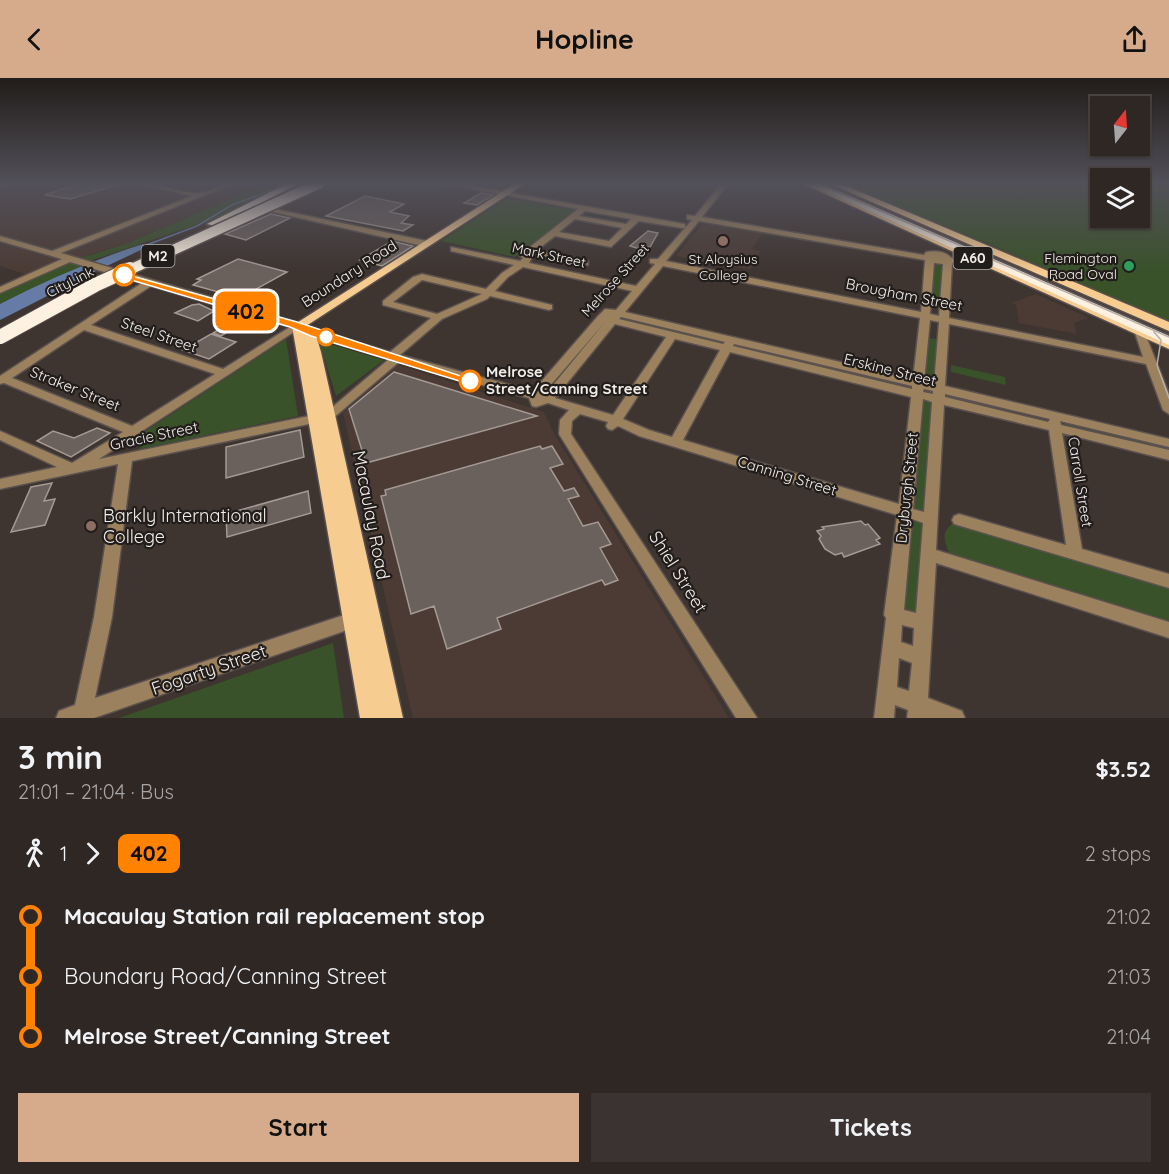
<!DOCTYPE html>
<html lang="en">
<head>
<meta charset="utf-8">
<style>
	:root { --surface:#2e2724; --page:#3a3331; --text:#f1f3f6; --muted:#a7a5a6; --line:#494441; --accent:#d6ab8b }
	body { margin:0; font-family:Quicksand,sans-serif; background:var(--page); color:var(--text); height:100vh; display:flex; flex-direction:column; font-size:22px; white-space:nowrap }
	* { box-sizing:border-box; margin:0 }
	p { font-size:20px; color:var(--muted) }
	.icon { flex:none; width:33px; height:33px; fill:none; stroke:currentColor; stroke-width:2; stroke-linecap:round; stroke-linejoin:round }
	.map { position:relative; height:640px; overflow:hidden }
	.sheet { display:flex; flex-direction:column; background:var(--surface); flex:1 }
	.sheet>* { flex:none }
	.badge { padding:0 12px; border-radius:9px; font-size:21px; line-height:39px }
	.needle { width:39px; rotate:17deg }
	.tools { position:absolute; left:1090px; top:18px; display:grid; gap:12px }
	.tools a { display:grid; place-items:center; width:60px; height:60px; border-radius:0px; background:var(--surface); box-shadow:0 2px 4px #0004,0 0 0 2px var(--line); font-size:30px }
	.map>.badge { position:absolute; translate:-50% -50%; box-shadow:0 0 0 3px #fff }
	.legs { display:flex; align-items:center; gap:9px; height:66px; padding:0 18px; font-size:20px }
	.legs p { margin-inline-start:auto }
	.summary { display:flex; align-items:center; justify-content:space-between; height:102px; padding:0 18px }
	h1 { font-size:33px; font-weight:700; line-height:45px }
	.button { display:flex; gap:12px; margin-top:auto; padding:12px 18px }
	.button a { flex:1; height:69px; border-radius:0px; background:var(--accent); color:#111; font-size:24px; font-weight:700; line-height:69px; text-align:center }
	.button a+a { background:var(--page); color:var(--text) }
	ul { padding:0 18px; list-style:none }
	li { display:flex; align-items:center; gap:21px; height:60px; font-size:22px }
	li i { display:grid; place-items:center; width:9px; height:100%; margin:0 8px; background:currentColor }
	li i::after { content:''; width:15px; height:15px; margin:-8px; border:4px solid; border-radius:50%; background:var(--surface) }
	li p { margin-inline-start:auto }
	li:first-child i { background:linear-gradient(#0000 50%,currentColor 0) }
	li:last-child i { background:linear-gradient(currentColor 50%,#0000 0) }
	header { display:flex; justify-content:space-between; align-items:center; height:78px; padding:0 18px; background:var(--accent); color:#111; font-size:27px; font-weight:700 }
	.map>svg:first-child { display:block }
	.built { fill:#4b3b34 }
	.green { fill:#395229 }
	.water { fill:#667ca7 }
	.pier { fill:#3e3430 }
	.lines { fill:none; stroke-linecap:round; stroke-linejoin:round }
	.stream { stroke:#667ca7; stroke-width:1.5 }
	.building { fill:#6b615c; stroke:#a49993; stroke-width:1.5 }
	.minor-casing { stroke:#5b514e; stroke-width:3 }
	.major-casing { stroke:#5b514e; stroke-width:3 }
	.highway-casing { stroke:#5b514e; stroke-width:4 }
	.minor { fill:#9b815d; fill-rule:evenodd }
	.major { fill:#f7cc91; fill-rule:evenodd }
	.highway { fill:#fef1e0; fill-rule:evenodd }
	.tram { stroke:#b7afac; stroke-width:1.5 }
	.highway-bridge-far1-casing { stroke:#5b514e; stroke-width:13; stroke-linecap:butt }
	.highway-bridge-casing { stroke:#5b514e; stroke-width:16; stroke-linecap:butt }
	.highway-bridge-far1 { stroke:#fef1e0; stroke-width:10 }
	.highway-bridge { stroke:#fef1e0; stroke-width:14 }
	.line-1 { fill:#ff8200; stroke:#fff; stroke-width:1.5 }
	.education-dot { fill:#8d6e63; stroke:#211d1b; stroke-width:2 }
	.leisure-dot { fill:#2e9e5b; stroke:#211d1b; stroke-width:2 }
	.stop-1-dot { fill:#fff; stroke:#ff8200; stroke-width:3 }
	.labels { text-anchor:middle; stroke-width:4.5; stroke-linejoin:round; paint-order:stroke }
	.far-street-label { font-size:14px; fill:#f2ece9; stroke:#211d1b }
	.shield { fill:#211d1b; stroke:#b3aeab; stroke-width:1.5 }
	.shield-label { font-size:14px; font-weight:bold; fill:#f2ece9 }
	.far-poi-label { font-size:14px; fill:#f2ece9; stroke:#211d1b; text-anchor:end }
	.street-label { font-size:15px; fill:#f2ece9; stroke:#211d1b }
	.stop-label { font-size:15px; font-weight:bold; fill:#f2ece9; stroke:#211d1b; text-anchor:start }
	.near-street-label { font-size:18px; fill:#f2ece9; stroke:#211d1b }
	.near-poi-label { font-size:18px; fill:#f2ece9; stroke:#211d1b; text-anchor:start }
</style>
</head>
<body>
<header><svg class="icon" aria-label="back" viewBox="0 0 24 24"><path d="M15 5l-7 7 7 7"/></svg>Hopline<svg class="icon" aria-label="share" viewBox="0 0 24 24"><path d="M12 15V3M7 8l5-5 5 5M5 13v7h14v-7"/></svg></header>
<div class="map">
<svg width="1169" height="640" viewBox="0 0 1169 640">
	<rect width="100%" height="100%" fill="#3e3430"/>
	<path class="built" d="M 40,105 L 268,105 L 128,165 L 93,175 L 37,200 L 0,188 L 0,117 Z
		M 704,144 L 763,154 L 752,171 L 761,173 L 750,192 L 676,178 Z
		M 1036,216 L 1089,240 L 1074,245 L 1077,256 L 1019,245 L 1016,227 L 1011,225 Z
		M 398,287 L 544,334 L 555,357 L 729,640 L 413,640 L 343,335 Z"/>
	<path class="green" d="M 268,105 L 300,105 L 234,134 L 93,182 L 66,197 L 0,226 L 0,216 L 62,186 L 128,165 Z
		M 838,105 L 1101,105 L 1101,140 L 1140,140 L 1140,105 L 1169,105 L 1169,246 L 992,167 Z
		M 507,120 L 574,132 L 515,179 L 441,163 Z
		M 935,186 L 942,188 L 940,231 L 929,229 Z
		M 928,260 L 937,261 L 934,303 L 925,301 Z
		M 286,261 L 298,338 L 140,371 L 144,354 Z
		M 319,263 L 384,282 L 336,318 Z
		M 951,287 L 1005,299 L 1006,307 L 951,294 Z
		M 921,321 L 934,323 L 925,433 L 911,429 Z
		M 1065,344 L 1163,367 L 1166,373 L 1066,349 Z
		M 912,443 L 924,447 L 918,536 L 903,532 Z
		M 952,446 L 1169,509 L 1169,543 L 950,477 C 945,465 940,455 952,446 Z
		M 333,565 L 344,640 L 119,640 Z"/>
	<path class="water" d="M 143,166 L 147,169 L 73,204 L 0,244 L 0,226 C 47,202 93,182 143,166 Z"/>
	<path class="pier" d="M 150,169 L 74,206 L 0,247 L 0,242 L 97,193 L 77,186 L 86,182 L 109,188 Z"/>
	<g class="lines">
		<path class="stream" d="M 144,168 L 197,148 L 232,127 L 275,111"/>
	</g>
	<path class="building" d="M 79,105 L 120,105 L 120,106 L 70,121 L 45,117 Z
		M 481,115 L 493,117 L 477,127 L 464,125 Z
		M 365,118 L 404,126 L 390,134 L 409,138 L 401,145 L 413,147 L 403,153 L 326,138 Z
		M 271,136 L 290,140 L 246,162 L 225,156 Z
		M 648,153 L 658,155 L 650,169 L 643,172 L 630,168 Z
		M 392,163 L 413,168 L 382,188 L 360,182 Z
		M 238,181 L 287,194 L 240,220 L 193,207 L 201,202 L 197,201 Z
		M 199,226 L 214,233 L 198,243 L 175,235 L 192,227 Z
		M 241,238 L 249,241 L 221,258 L 213,255 Z
		M 211,256 L 236,264 L 209,281 L 183,272 Z
		M 394,294 L 417,301 L 537,338 L 366,385 L 349,331 Z
		M 97,350 L 110,355 L 71,379 L 37,363 L 53,353 L 74,360 Z
		M 300,352 L 304,379 L 226,400 L 226,369 Z
		M 540,368 L 542,371 L 552,368 L 563,386 L 550,390 L 564,413 L 574,410 L 579,418 L 568,421 L 583,448 L 598,444 L 611,466 L 600,470 L 618,502 L 605,507 L 602,502 L 497,540 L 501,551 L 447,571 L 434,528 L 411,536 L 381,418 L 386,417 L 385,412 Z
		M 52,405 L 44,423 L 55,421 L 45,447 L 11,454 L 31,409 Z
		M 308,413 L 311,435 L 227,459 L 226,436 Z
		M 861,443 L 865,447 L 868,446 L 880,460 L 876,462 L 880,466 L 844,479 L 842,475 L 835,477 L 825,471 L 819,461 L 821,458 L 817,453 L 824,451 L 822,449 Z"/>
	<g class="lines">
		<defs>
			<path id="minor" d="M 12,105 L 11,106 L 0,110 L 0,106 Z
				M 136,105 C 157,105 178,115 198,115 C 211,115 222,105 235,105 L 61,175 L 302,246 L 303,248 L 99,381 L 314,337 L 320,341 L 314,345 L 132,383 L 112,539 L 95,620 L 353,534 L 359,537 L 362,542 L 359,547 L 353,550 L 94,640 L 56,640 L 59,633 L 75,627 L 94,539 L 118,386 L 0,411 L 0,401 L 57,389 L 0,362 L 0,353 L 72,385 L 123,354 L 4,305 L 0,306 L 0,298 L 142,205 L 70,184 L 0,215 L 0,209 L 62,181 L 0,163 L 0,158 L 52,173 L 192,118 ZM 151,208 L 290,249 L 223,291 L 91,247 ZM 84,252 L 215,296 L 132,348 L 12,300 Z
				M 441,105 L 455,105 L 685,146 L 685,150 L 682,150 L 639,143 L 611,169 L 555,158 L 537,172 L 588,183 L 588,187 L 534,176 L 529,185 L 636,208 L 655,186 L 650,185 L 650,181 L 658,181 L 692,142 L 687,141 L 687,137 L 695,138 L 722,105 L 729,105 L 702,139 L 924,177 L 926,174 C 937,172 947,173 954,183 L 952,185 L 949,240 L 1143,279 L 1135,255 L 1136,253 L 1144,253 L 1169,316 L 1169,336 L 1163,332 L 1146,286 L 949,246 L 945,308 L 1169,361 L 1169,369 L 1060,343 L 1061,347 L 1169,372 L 1169,382 L 1062,355 L 1082,471 L 1169,496 L 1169,510 L 954,446 L 952,442 L 954,438 L 959,436 L 1066,467 L 1049,352 L 944,327 L 936,472 L 1169,544 L 1169,560 L 936,485 L 928,620 L 962,633 L 965,640 L 907,640 L 908,632 L 895,627 L 894,640 L 874,640 L 886,540 L 884,537 L 897,437 L 639,358 L 618,348 L 612,352 L 608,351 L 606,348 L 608,344 L 580,336 L 572,343 L 571,356 L 757,640 L 736,640 L 559,356 L 560,342 L 569,332 L 548,325 L 536,329 L 532,328 L 529,320 L 399,284 L 332,341 L 324,341 L 322,338 L 389,281 L 336,265 L 335,263 L 336,261 L 344,261 L 390,274 L 431,240 L 383,227 L 383,223 L 413,199 L 422,196 L 486,211 L 502,195 L 514,187 L 451,173 L 451,169 L 520,183 L 523,180 L 520,178 L 521,176 L 578,131 ZM 585,133 L 631,141 L 626,146 L 579,138 ZM 575,141 L 622,150 L 609,163 L 559,154 ZM 699,143 L 925,182 L 921,234 L 666,183 ZM 934,185 L 943,186 L 939,238 L 930,236 ZM 663,188 L 920,240 L 913,301 L 625,234 ZM 523,189 L 632,213 L 616,232 L 605,231 L 598,238 L 533,313 L 400,277 L 442,241 L 487,221 L 490,218 L 549,232 L 552,231 L 552,227 L 495,213 L 508,199 ZM 422,202 L 482,216 L 437,236 L 393,224 ZM 621,239 L 725,264 L 723,266 L 619,241 ZM 930,242 L 939,244 L 934,306 L 924,304 ZM 605,244 L 549,312 L 543,316 ZM 615,246 L 666,259 L 613,337 L 555,320 ZM 675,261 L 720,272 L 672,359 L 649,352 L 623,341 ZM 734,266 L 912,308 L 912,311 L 733,268 ZM 730,274 L 911,319 L 899,426 L 683,362 ZM 924,311 L 933,313 L 933,316 L 923,314 ZM 945,316 L 1050,341 L 1048,344 L 945,319 ZM 923,321 L 932,324 L 924,434 L 913,431 ZM 912,441 L 923,445 L 916,535 L 904,532 ZM 902,547 L 914,550 L 913,568 L 901,564 ZM 899,580 L 912,585 L 909,613 L 897,609 Z
				M 270,130 L 427,163 L 431,166 L 427,169 L 273,134 L 269,132 Z"/>
			<path id="major" d="M 516,105 L 526,105 L 306,248 L 316,257 L 321,274 L 403,640 L 360,640 L 292,248 Z
				M 801,105 L 812,105 L 1169,262 L 1169,271 Z
				M 828,105 L 839,105 L 1169,244 L 1169,253 Z"/>
			<path id="highway" d="M 288,105 L 300,105 L 216,148 L 207,146 Z
				M 807,105 L 820,105 L 1169,258 L 1169,267 Z"/>
		</defs>
		<use href="#minor" class="minor-casing"/>
		<use href="#major" class="major-casing"/>
		<use href="#highway" class="highway-casing"/>
		<use href="#minor" class="minor"/>
		<use href="#major" class="major"/>
		<use href="#highway" class="highway"/>
		<path class="tram" d="M 817,105 L 1169,259
			M 1154,254 L 1161,262 L 1157,287 L 1169,320"/>
		<defs>
			<path id="highway-bridge-far1" d="M 127,193 L 320,105"/>
			<path id="highway-bridge" d="M 0,259 L 95,207 L 130,191"/>
		</defs>
		<use href="#highway-bridge-far1" class="highway-bridge-far1-casing"/>
		<use href="#highway-bridge" class="highway-bridge-casing"/>
		<use href="#highway-bridge-far1" class="highway-bridge-far1"/>
		<use href="#highway-bridge" class="highway-bridge"/>
	</g>
	<linearGradient id="sky" x2="0" y2="1"><stop stop-color="#221d1a"/><stop offset="0.54" stop-color="#525059"/><stop offset="1" stop-color="#525059" stop-opacity="0"/></linearGradient>
	<rect width="1169" height="195" fill="url(#sky)"/>
	<path class="line-1" d="M 121,195 L 297,244 L 476,303 L 466,305 L 311,258 L 290,249 L 121,199 Z"/>
	<g class="education-dot">
		<circle cx="723" cy="163" r="6"/>
		<circle cx="91" cy="448" r="6"/>
	</g>
	<circle class="leisure-dot" cx="1129" cy="188" r="6"/>
	<g class="stop-1-dot">
		<circle cx="124" cy="197" r="10"/>
		<circle cx="326" cy="259" r="8"/>
		<circle cx="470" cy="303" r="10"/>
	</g>
	<g class="labels">
		<g class="far-street-label">
			<text transform="translate(549 177) rotate(12)" y="5">Mark Street</text>
			<text transform="translate(615 202) rotate(-48)" y="5">Melrose Street</text>
			<text transform="translate(70 204) rotate(-27)" y="5">CityLink</text>
		</g>
		<g class="shield">
			<rect x="141.5" y="167" width="33" height="22" rx="4.5"/>
			<rect x="953.5" y="169" width="39" height="22" rx="4.5"/>
		</g>
		<g class="shield-label">
			<text x="158" y="183">M2</text>
			<text x="973" y="185">A60</text>
		</g>
		<g class="far-poi-label">
			<text x="1117" y="185">Flemington<tspan x="1117" dy="16">Road Oval</tspan></text>
			<text x="723" y="186" text-anchor="middle">St Aloysius<tspan x="723" dy="16">College</tspan></text>
		</g>
		<g class="street-label">
			<text transform="translate(349 196) rotate(-33)" y="5">Boundary Road</text>
			<text transform="translate(904 217) rotate(11)" y="5">Brougham Street</text>
			<text transform="translate(159 257) rotate(19)" y="5">Steel Street</text>
			<text transform="translate(890 292) rotate(14)" y="5">Erskine Street</text>
			<text transform="translate(75 311) rotate(22)" y="5">Straker Street</text>
			<text transform="translate(154 358) rotate(-12)" y="5">Gracie Street</text>
			<text transform="translate(787 398) rotate(17)" y="5">Canning Street</text>
			<text transform="translate(1080 404) rotate(81)" y="5">Carroll Street</text>
			<text transform="translate(907 410) rotate(-84)" y="5">Dryburgh Street</text>
		</g>
		<g class="stop-label">
			<text x="486" y="299">Melrose<tspan x="486" dy="17">Street/Canning Street</tspan></text>
		</g>
		<g class="near-street-label">
			<text transform="translate(371 437) rotate(79)" y="6">Macaulay Road</text>
			<text transform="translate(678 494) rotate(58)" y="6">Shiel Street</text>
			<text transform="translate(209 592) rotate(-19)" y="6">Fogarty Street</text>
		</g>
		<g class="near-poi-label">
			<text x="103" y="444">Barkly International<tspan x="103" dy="21">College</tspan></text>
		</g>
	</g>
</svg>
<div class="tools">
<a><svg class="needle" viewBox="-14 -14 28 28"><path d="M0-13l5 13h-10z" fill="#e53935"/><path d="M0 13l5-13h-10z" fill="#a7a5a6"/></svg></a>
<a><svg class="icon" aria-label="layers" viewBox="0 0 24 24"><path d="M12 4l9 5-9 5-9-5zM3 14l9 5 9-5"/></svg></a>
</div>
<b class="badge" style="left:246px;top:233px;background:#ff8200;color:#111">402</b>
</div>
<section class="sheet">
<div class="summary"><div><h1>3 min</h1><p>21:01 – 21:04 · Bus</p></div><b>$3.52</b></div>
<div class="legs"><svg class="icon" aria-label="walk" viewBox="0 0 24 24"><circle cx="13" cy="4" r="2"/><path d="M13 8l-2 6 4 7M11 14l-3 7M7 12l3-4h3l4 4"/></svg>1<svg class="icon" aria-label="forward" viewBox="0 0 24 24"><path d="M9 5l7 7-7 7"/></svg><b class="badge" style="background:#ff8200;color:#111">402</b><p>2 stops</p></div>
<ul>
<li><i style="color:#ff8200"></i><b>Macaulay Station rail replacement stop</b><p>21:02</p></li>
<li><i style="color:#ff8200"></i><span>Boundary Road/Canning Street</span><p>21:03</p></li>
<li><i style="color:#ff8200"></i><b>Melrose Street/Canning Street</b><p>21:04</p></li>
</ul>
<div class="button"><a>Start</a><a>Tickets</a></div>
</section>
</body>
</html>
